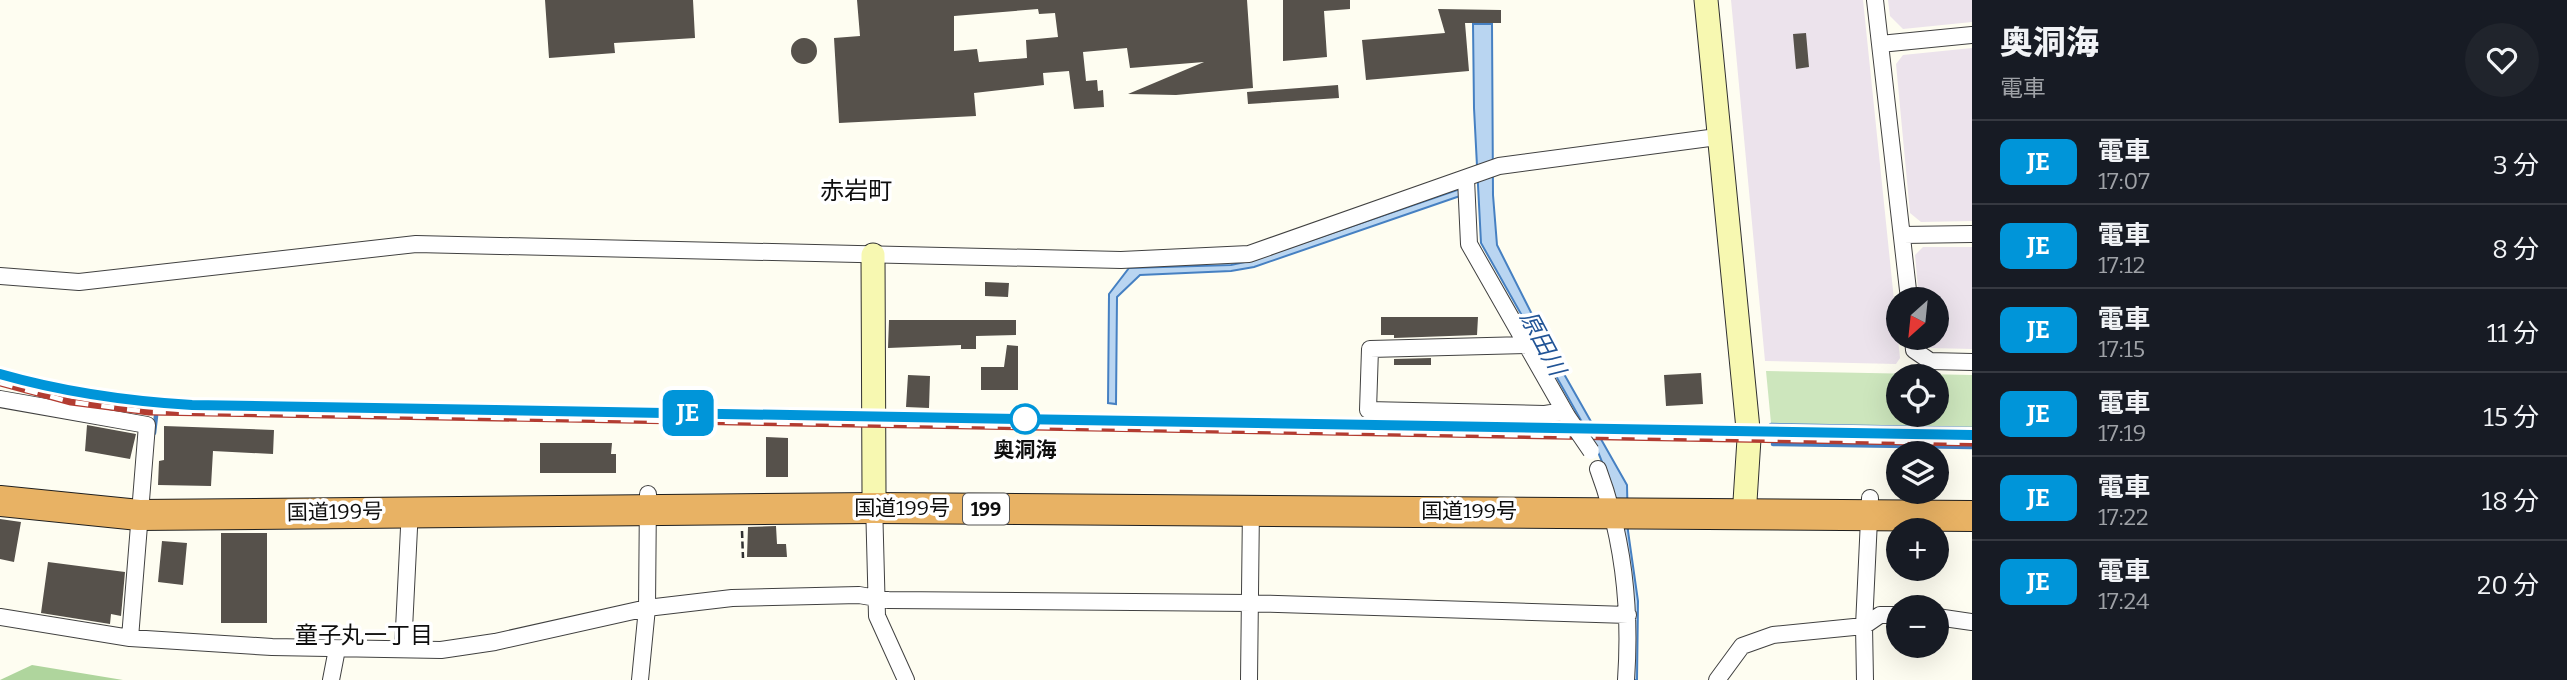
<!DOCTYPE html>
<html lang="ja">
<head>
<meta charset="utf-8">
<style>
	:root { --surface:#171b24; --page:#20242c; --text:#f1f3f6; --muted:#9ea1a6; --line:#363941 }
	body { margin:0; font-family:Bitter,"Noto Sans JP",serif; background:var(--page); color:var(--text); height:100vh; display:flex; flex-direction:column; font-size:26px; white-space:nowrap }
	* { box-sizing:border-box; margin:0 }
	p { font-size:23px; color:var(--muted) }
	.icon { flex:none; width:38px; height:38px; fill:none; stroke:currentColor; stroke-width:2; stroke-linecap:round; stroke-linejoin:round }
	.map { position:relative; flex:1; overflow:hidden }
	.details { display:flex; flex-direction:column; background:var(--surface); width:595px }
	.details>* { flex:none }
	.badge { padding:0 14px; border-radius:10px; font-size:24px; line-height:46px }
	.needle { width:46px; rotate:207deg }
	.controls { position:absolute; left:1886px; top:287px; display:grid; gap:14px }
	.controls a { display:grid; place-items:center; width:63px; height:63px; border-radius:50%; background:var(--surface); box-shadow:0 7px 28px #0002; font-size:35px }
	.map>.badge { position:absolute; translate:-50% -50%; box-shadow:0 0 0 4px #fff }
	.round { display:grid; place-items:center; flex:none; width:74px; height:74px; border-radius:37px; background:var(--page) }
	.summary { display:flex; align-items:center; justify-content:space-between; height:119px; padding:0 28px }
	h1 { font-size:33px; font-weight:800; line-height:52px }
	ul { padding:0; list-style:none }
	li { display:flex; align-items:center; gap:21px; height:84px; padding:0 28px; border-top:2px solid var(--line) }
	li div { flex:1 }
	li b { display:block; font-size:26px }
	li em { font-style:normal }
	li .badge { min-width:77px; font-weight:700; text-align:center }
	main { display:flex; flex:1; min-height:0 }
	.map>svg:first-child { display:block }
	.industrial { fill:#ece3ec }
	.green { fill:#cde6bd; fill-rule:evenodd }
	.forest { fill:#afd59d }
	.water { fill:#b9d5f1; stroke:#4680c2; stroke-width:2 }
	.lines { fill:none; stroke-linecap:round; stroke-linejoin:round }
	.stream { stroke:#4680c2; stroke-width:4.5 }
	.building { fill:#56514b; fill-rule:evenodd }
	.street-casing { stroke:#414141; stroke-width:18 }
	.secondary-casing { stroke:#303030; stroke-width:25 }
	.highway-casing { stroke:#1f1f1f; stroke-width:32 }
	.path { stroke:#303030; stroke-width:2.5; stroke-dasharray:7 3.5; stroke-linecap:butt }
	.street { stroke:#fff; stroke-width:16 }
	.secondary { stroke:#f7f8b1; stroke-width:23 }
	.highway { stroke:#e8b264; stroke-width:30 }
	.rail-casing { stroke:#b33c31; stroke-width:7 }
	.rail { stroke:#fff; stroke-width:4.5; stroke-dasharray:13; stroke-linecap:butt }
	.street-bridge-casing { stroke:#414141; stroke-width:18; stroke-linecap:butt }
	.street-bridge { stroke:#fff; stroke-width:16 }
	.line-casing { stroke:#fff; stroke-width:16 }
	.line { stroke:#0095d9; stroke-width:10 }
	.stop-dot { fill:#fff; stroke:#0095d9; stroke-width:3.5 }
	.labels { text-anchor:middle; stroke-width:7; stroke-linejoin:round; paint-order:stroke }
	.shield { fill:#fff; stroke:#565656; stroke-width:2 }
	.shield-label { font-size:19px; font-weight:bold; fill:#0e0e0e }
	.stop-label { font-size:21px; font-weight:bold; fill:#0e0e0e; stroke:#fff }
	.street-label { font-size:21px; fill:#0e0e0e; stroke:#fff }
	.water-label { font-size:23px; font-style:italic; fill:#215496; stroke:#fff }
	.neighbourhood-label { font-size:23px; fill:#0e0e0e; stroke:#fff }
	.quarter-label { font-size:24px; fill:#0e0e0e; stroke:#fff }
</style>
</head>
<body>
<main>
<div class="map">
<svg width="1972" height="680" viewBox="0 0 1972 680">
	<rect width="100%" height="100%" fill="#fefdf1"/>
	<path class="industrial" d="M 1731,0 L 1863,0 L 1900,358 L 1896,364 L 1765,361 Z
		M 1888,0 L 1972,0 L 1972,22 L 1903,29 L 1890,16 Z
		M 1972,48 L 1972,221 L 1921,222 L 1910,213 L 1896,64 L 1903,55 Z
		M 1923,247 L 1972,247 L 1972,349 L 1930,348 L 1923,340 L 1923,338 L 1937,338 L 1937,299 L 1919,299 L 1915,255 Z"/>
	<path class="green" d="M 1766,371 L 1972,375 L 1972,427 L 1771,423 ZM 1899,376 L 1937,376 L 1937,415 L 1899,415 Z"/>
	<path class="forest" d="M 32,665 L 123,680 L 0,680 Z"/>
	<path class="water" d="M 1473,24 L 1492,24 L 1493,195 L 1497,245 L 1547,344 L 1627,485 L 1628,531 L 1638,601 L 1637,680 L 1630,680 L 1611,484 L 1596,447 L 1481,243 L 1474,108 Z
		M 1460,189 L 1460,196 L 1254,267 L 1231,271 L 1140,275 L 1117,297 L 1116,404 L 1108,403 L 1109,294 L 1129,268 L 1231,265 L 1254,260 Z"/>
	<g class="lines">
		<path class="stream" d="M 1771,425 L 1972,429
			M 154,433 L 156,416
			M 1773,444 L 1972,447"/>
	</g>
	<path class="building" d="M 545,0 L 693,0 L 695,38 L 614,43 L 615,53 L 549,58 Z
		M 857,0 L 1247,0 L 1253,88 L 1176,95 L 1128,94 L 1204,62 L 1130,68 L 1127,48 L 1083,52 L 1086,81 L 1097,80 L 1098,91 L 1103,90 L 1104,107 L 1074,109 L 1069,71 L 1043,73 L 1044,85 L 974,93 L 976,116 L 839,123 L 834,38 L 860,36 ZM 1038,9 L 1039,14 L 1055,13 L 1058,37 L 1026,40 L 1027,58 L 979,62 L 977,49 L 954,51 L 954,16 Z
		M 1283,0 L 1350,0 L 1350,9 L 1324,11 L 1327,57 L 1283,61 Z
		M 1438,9 L 1501,10 L 1501,23 L 1465,23 L 1469,71 L 1366,80 L 1362,40 L 1445,33 Z
		M 1806,33 L 1809,67 L 1796,69 L 1793,34 Z
		M791 51a13 13 0 1 1 26 0a13 13 0 1 1-26 0Z
		M 1338,85 L 1339,98 L 1248,104 L 1247,92 Z
		M 985,282 L 1009,283 L 1008,297 L 985,296 Z
		M 1381,317 L 1478,317 L 1477,335 L 1394,338 L 1394,335 L 1381,335 Z
		M 889,320 L 1016,320 L 1016,335 L 976,336 L 976,349 L 961,349 L 961,345 L 888,348 Z
		M 1007,345 L 1018,346 L 1018,390 L 981,390 L 981,367 L 1004,367 Z
		M 1431,358 L 1431,365 L 1394,365 L 1394,359 Z
		M 1701,373 L 1703,404 L 1666,406 L 1664,375 Z
		M 908,375 L 930,376 L 929,408 L 906,407 Z
		M 87,425 L 136,434 L 130,459 L 85,451 Z
		M 164,426 L 274,430 L 273,454 L 213,451 L 211,486 L 158,485 L 159,461 L 164,460 Z
		M 766,437 L 788,438 L 788,477 L 766,477 Z
		M 540,443 L 612,443 L 611,454 L 616,454 L 616,473 L 540,473 Z
		M 0,519 L 21,522 L 14,562 L 0,559 Z
		M 776,526 L 777,544 L 786,544 L 787,557 L 747,557 L 748,527 Z
		M 221,533 L 267,533 L 267,623 L 221,623 Z
		M 162,541 L 187,543 L 183,585 L 158,582 Z
		M 48,562 L 125,572 L 121,616 L 111,614 L 110,624 L 41,613 Z"/>
	<g class="lines">
		<defs>
			<path id="street" d="M 1875,0 L 1909,299
				M 1880,44 L 1972,35
				M 1466,179 L 1469,244 L 1567,416
				M 1903,235 L 1972,234
				M 0,276 L 79,282 L 416,244 L 1121,260 L 1249,254 L 1499,166 L 1717,137
				M 1913,338 L 1914,350 L 1930,361 L 1972,362
				M 1527,345 L 1370,349 L 1368,410 L 1545,414 L 1564,411
				M 0,399 L 147,425 L 130,638
				M 1598,469 C 1623,536 1631,609 1626,680
				M 874,502 L 877,616 L 906,680
				M 0,617 L 130,638 L 272,647 L 441,650 L 495,642 L 647,608 L 732,598 L 859,595 L 888,600 L 1250,603 L 1628,615
				M 1937,617 L 1972,622
				M 403,649 L 410,508
				M 331,680 L 337,649
				M 640,680 L 647,608 L 648,494
				M 1249,680 L 1251,506
				M 1717,680 L 1742,646 L 1773,635 L 1864,626 L 1880,615 L 1899,615
				M 1865,680 L 1864,626 L 1870,498"/>
			<path id="secondary" d="M 1706,0 L 1749,439 L 1744,517
				M 873,255 L 874,493"/>
			<path id="highway" d="M 0,501 L 139,515 L 874,508 L 1972,516"/>
		</defs>
		<use href="#street" class="street-casing"/>
		<use href="#secondary" class="secondary-casing"/>
		<use href="#highway" class="highway-casing"/>
		<path class="path" d="M 742,531 L 743,558"/>
		<use href="#street" class="street"/>
		<use href="#secondary" class="secondary"/>
		<use href="#highway" class="highway"/>
		<defs>
			<path id="rail" d="M 0,383 L 71,402 L 149,412 L 1972,443"/>
		</defs>
		<use href="#rail" class="rail-casing"/>
		<use href="#rail" class="rail"/>
		<defs>
			<path id="street-bridge" d="M 1567,416 L 1591,451"/>
		</defs>
		<use href="#street-bridge" class="street-bridge-casing"/>
		<use href="#street-bridge" class="street-bridge"/>
	</g>
	<g class="lines">
		<defs>
			<path id="line" d="M 0,374 C 63,392 126,401 192,405 L 1972,435"/>
		</defs>
		<use href="#line" class="line-casing"/>
		<use href="#line" class="line"/>
	</g>
	<circle class="stop-dot" cx="1025" cy="419" r="14"/>
	<g class="labels">
		<rect class="shield" x="963" y="493.5" width="46" height="31" rx="5"/>
		<g class="shield-label">
			<text x="986" y="516">199</text>
		</g>
		<g class="stop-label">
			<text x="1025" y="457">奥洞海</text>
		</g>
		<g class="street-label">
			<text x="902" y="515">国道199号</text>
			<text x="1469" y="518">国道199号</text>
			<text transform="translate(335 512) rotate(-1)" y="7">国道199号</text>
		</g>
		<g class="water-label">
			<text transform="translate(1543 343) rotate(62)" y="8">原田川</text>
		</g>
		<g class="neighbourhood-label">
			<text x="364" y="643">童子丸一丁目</text>
		</g>
		<g class="quarter-label">
			<text x="856" y="199">赤岩町</text>
		</g>
	</g>
</svg>
<div class="controls">
<a><svg class="needle" viewBox="-14 -14 28 28"><path d="M0-13l5 13h-10z" fill="#e53935"/><path d="M0 13l5-13h-10z" fill="#9ea1a6"/></svg></a>
<a><svg class="icon" aria-label="locate" viewBox="0 0 24 24"><circle cx="12" cy="12" r="6"/><path d="M12 2v4M12 18v4M2 12h4M18 12h4"/></svg></a>
<a><svg class="icon" aria-label="layers" viewBox="0 0 24 24"><path d="M12 4l9 5-9 5-9-5zM3 14l9 5 9-5"/></svg></a>
<a>+</a>
<a>−</a>
</div>
<b class="badge" style="left:688px;top:413px;background:#0095d9;color:#fff">JE</b>
</div>
<section class="details">
<div class="summary"><div><h1>奥洞海</h1><p>電車</p></div><a class="round"><svg class="icon" aria-label="heart" viewBox="0 0 24 24"><path d="M12 20l-8-8c-3-5 5-10 8-4 3-6 11-1 8 4z"/></svg></a></div>
<ul>
<li><span class="badge" style="background:#0095d9;color:#fff">JE</span><div><b>電車</b><p>17:07</p></div><em>3 分</em></li>
<li><span class="badge" style="background:#0095d9;color:#fff">JE</span><div><b>電車</b><p>17:12</p></div><em>8 分</em></li>
<li><span class="badge" style="background:#0095d9;color:#fff">JE</span><div><b>電車</b><p>17:15</p></div><em>11 分</em></li>
<li><span class="badge" style="background:#0095d9;color:#fff">JE</span><div><b>電車</b><p>17:19</p></div><em>15 分</em></li>
<li><span class="badge" style="background:#0095d9;color:#fff">JE</span><div><b>電車</b><p>17:22</p></div><em>18 分</em></li>
<li><span class="badge" style="background:#0095d9;color:#fff">JE</span><div><b>電車</b><p>17:24</p></div><em>20 分</em></li>
</ul>
</section>
</main>
</body>
</html>
